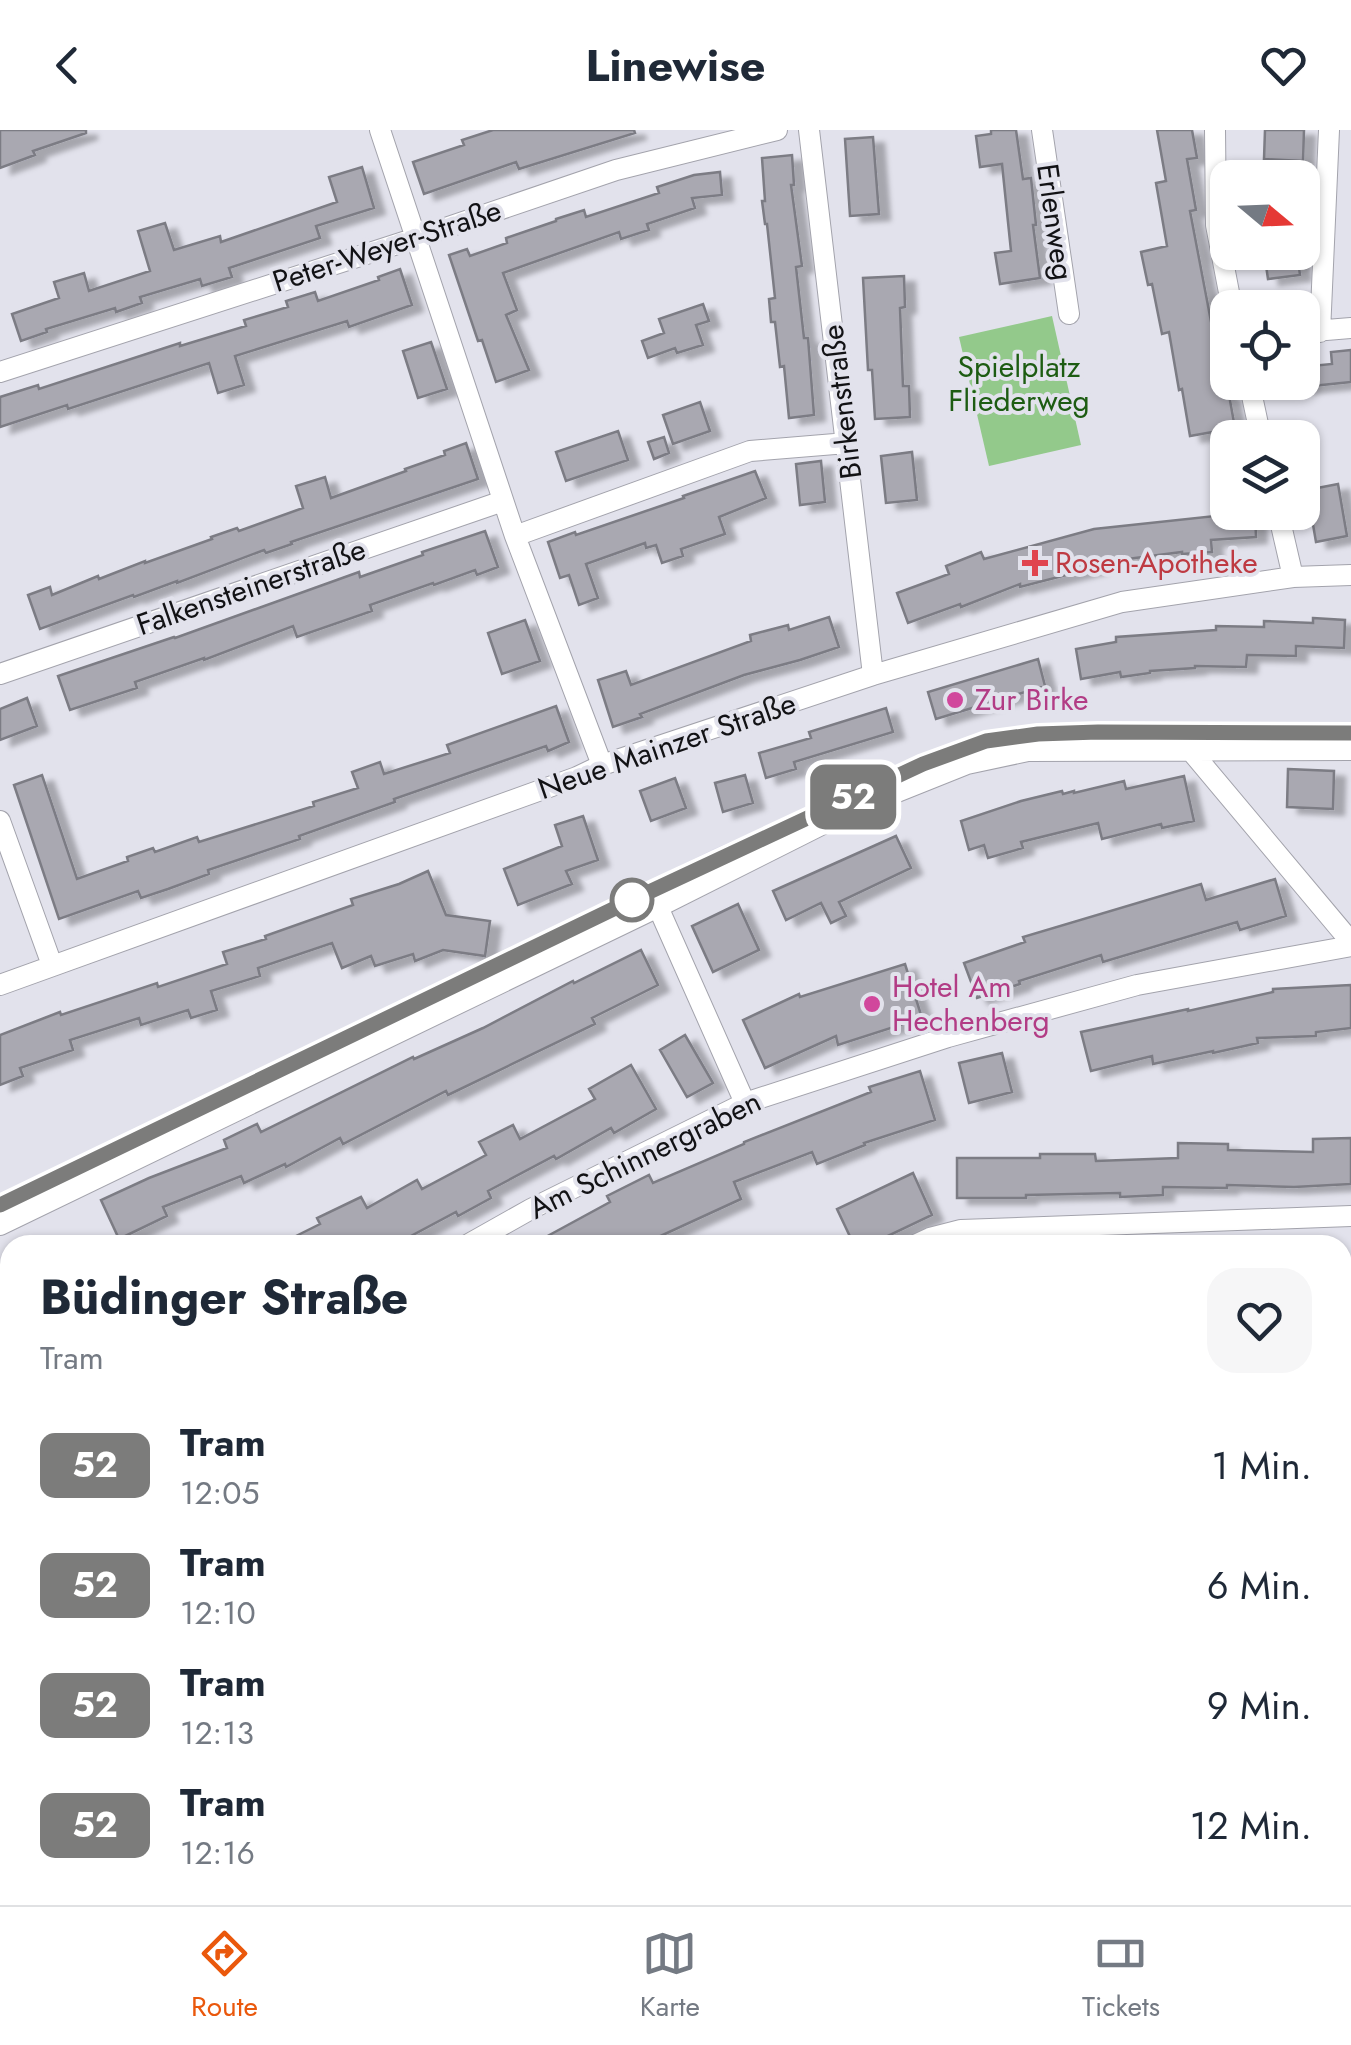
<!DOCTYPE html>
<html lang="de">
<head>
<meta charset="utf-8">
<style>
	:root { --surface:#fff; --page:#f6f6f7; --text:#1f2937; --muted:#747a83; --line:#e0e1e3; --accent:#ea580c }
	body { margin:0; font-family:Jost,sans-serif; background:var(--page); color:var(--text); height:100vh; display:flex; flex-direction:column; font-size:38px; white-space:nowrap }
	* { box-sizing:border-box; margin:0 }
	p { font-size:32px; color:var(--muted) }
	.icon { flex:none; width:55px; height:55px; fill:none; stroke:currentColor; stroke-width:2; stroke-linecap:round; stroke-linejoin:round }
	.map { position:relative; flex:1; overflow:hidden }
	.side { position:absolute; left:0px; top:1105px; width:1352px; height:670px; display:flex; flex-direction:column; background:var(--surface); border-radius:30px 30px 0 0; box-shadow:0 2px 8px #0004 }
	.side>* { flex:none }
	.badge { padding:0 20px; border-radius:15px; font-size:35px; line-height:65px }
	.needle { width:65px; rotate:109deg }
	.fabs { position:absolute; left:1210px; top:30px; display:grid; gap:20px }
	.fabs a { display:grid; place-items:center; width:110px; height:110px; border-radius:20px; background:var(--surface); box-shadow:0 2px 8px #0004; font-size:50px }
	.map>.badge { position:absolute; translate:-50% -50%; box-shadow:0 0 0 5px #fff }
	.round { display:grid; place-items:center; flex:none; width:105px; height:105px; border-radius:30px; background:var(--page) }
	.summary { display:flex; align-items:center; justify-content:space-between; height:170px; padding:0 40px }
	h1 { font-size:48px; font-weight:700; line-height:75px }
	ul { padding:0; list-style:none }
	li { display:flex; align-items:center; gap:30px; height:120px; padding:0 40px }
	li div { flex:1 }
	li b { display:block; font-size:38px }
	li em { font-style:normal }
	li .badge { min-width:110px; font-weight:700; text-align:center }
	header { display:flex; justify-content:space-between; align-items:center; height:130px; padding:0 40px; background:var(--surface); font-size:45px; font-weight:700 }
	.tabs { display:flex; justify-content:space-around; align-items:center; height:140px; border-top:2px solid var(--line); background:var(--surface); font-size:28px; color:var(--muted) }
	.tabs a { display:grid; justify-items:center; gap:5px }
	.tabs .selected { color:var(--accent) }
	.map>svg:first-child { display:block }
	.built { fill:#d6d6e7 }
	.green { fill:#93c98b }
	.building { fill:#a9a8b1; stroke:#7c7c84; stroke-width:2.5; filter:url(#shadow) }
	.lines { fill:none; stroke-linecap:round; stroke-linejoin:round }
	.street-casing { stroke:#a3a3ac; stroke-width:22 }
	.street { stroke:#fff; stroke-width:20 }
	.tram { stroke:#6d6d73; stroke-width:2.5 }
	.line-casing { stroke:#fff; stroke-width:22 }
	.line { stroke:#7c7c7b; stroke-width:15 }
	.health-dot { fill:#e0444e; stroke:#e2e2ec; stroke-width:4 }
	.hotel-dot { fill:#d1479c; stroke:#e2e2ec; stroke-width:4 }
	.stop-dot { fill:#fff; stroke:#7c7c7b; stroke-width:5 }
	.labels { text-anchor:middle; stroke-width:8; stroke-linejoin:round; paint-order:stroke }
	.street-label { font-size:30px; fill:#121215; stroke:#e2e2ec }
	.park-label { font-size:30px; fill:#1d5c12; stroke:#e2e2ec }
	.health-label { font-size:30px; fill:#be3a42; stroke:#e2e2ec; text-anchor:start }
	.hotel-label { font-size:30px; fill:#b23c85; stroke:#e2e2ec; text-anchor:start }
</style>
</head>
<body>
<header><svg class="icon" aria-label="back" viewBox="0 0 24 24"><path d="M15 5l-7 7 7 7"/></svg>Linewise<svg class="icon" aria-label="heart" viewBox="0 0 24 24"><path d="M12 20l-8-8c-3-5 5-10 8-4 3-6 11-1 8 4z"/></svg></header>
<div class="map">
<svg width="1351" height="1775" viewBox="0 0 1351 1775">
	<defs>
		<filter id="shadow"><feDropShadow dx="11" dy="6" stdDeviation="2.5" flood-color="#0004"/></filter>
	</defs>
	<rect width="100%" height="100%" fill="#e2e2ec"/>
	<path class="built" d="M 1351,597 L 1351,611 L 1057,611 L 1022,613 L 976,622 L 0,1087 L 0,1067 L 714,719 L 924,628 L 985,606 L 1026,598 Z"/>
	<path class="green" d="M 1052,186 L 1081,315 L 989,336 L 959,207 Z"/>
	<path class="building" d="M 0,0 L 86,0 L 86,3 L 33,21 L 35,25 L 0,38 Z
		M 493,0 L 634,0 L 635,3 L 519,39 L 516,32 L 424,64 L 413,32 L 464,15 L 462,10 Z
		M 991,0 L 1016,0 L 1023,49 L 1031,48 L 1036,95 L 1033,95 L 1040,148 L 1000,154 L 995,123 L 1011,121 L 1002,34 L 980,37 L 976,6 L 991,4 Z
		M 1157,0 L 1192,0 L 1197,28 L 1187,29 L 1196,80 L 1190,81 L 1225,265 L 1229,265 L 1235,298 L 1190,306 L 1182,259 L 1179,260 L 1169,202 L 1162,204 L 1152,154 L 1148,155 L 1141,122 L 1167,116 L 1156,53 L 1166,51 Z
		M 1265,0 L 1304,0 L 1303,31 L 1264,29 Z
		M 873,7 L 879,84 L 850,86 L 845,9 Z
		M 792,25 L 794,55 L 791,55 L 802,136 L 796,137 L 804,208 L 808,208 L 814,285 L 789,288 L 784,236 L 780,237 L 775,192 L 771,192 L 769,169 L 775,168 L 767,94 L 765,94 L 762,71 L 765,71 L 762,28 Z
		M 362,37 L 374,78 L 316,96 L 320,108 L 229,138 L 232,147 L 202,156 L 200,149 L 140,167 L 142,173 L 116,182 L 115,178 L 46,199 L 47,202 L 21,211 L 12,184 L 59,168 L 54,152 L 84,143 L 89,161 L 150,141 L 138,101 L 165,93 L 174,120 L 220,106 L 221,112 L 337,72 L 329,47 Z
		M 720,42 L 722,65 L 692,68 L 695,78 L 647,94 L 649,100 L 621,109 L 619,102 L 503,143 L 517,180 L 506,185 L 529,240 L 496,252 L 482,210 L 478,211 L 449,125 L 467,119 L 470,126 L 507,113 L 506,108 L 556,91 L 556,89 L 584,80 L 586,87 L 659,63 L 657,57 L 694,45 Z
		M 1264,122 L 1297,122 L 1300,145 L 1268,149 Z
		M 400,139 L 412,175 L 349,197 L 347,191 L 235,226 L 244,255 L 218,263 L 209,233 L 68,279 L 67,275 L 0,297 L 0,267 L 38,255 L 39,259 L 180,213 L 180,216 L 246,196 L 244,190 L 288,177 L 286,171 L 315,162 L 318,171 L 379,150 L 378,147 Z
		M 904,146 L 905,177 L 900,178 L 903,256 L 909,256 L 910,287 L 875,289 L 872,240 L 868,240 L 863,148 Z
		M 703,174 L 709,191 L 696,195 L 703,215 L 677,223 L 675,218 L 648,228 L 642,211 L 664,203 L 659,189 Z
		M 431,212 L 447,259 L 418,268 L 403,221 Z
		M 1351,220 L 1351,252 L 1302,257 L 1302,237 L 1332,234 L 1331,222 Z
		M 700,272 L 710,301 L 673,314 L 663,285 Z
		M 618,301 L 628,330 L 566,351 L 556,322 Z
		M 664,307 L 669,323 L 654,329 L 648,312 Z
		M 466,313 L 478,349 L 291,412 L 292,414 L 266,423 L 264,420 L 177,453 L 177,451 L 134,467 L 133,465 L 40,499 L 28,465 L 50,457 L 52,465 L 98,446 L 99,449 L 145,431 L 145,433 L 212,409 L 211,407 L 237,398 L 239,401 L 303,378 L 296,356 L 325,347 L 331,368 L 406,341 L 405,339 L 445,325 L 444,321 Z
		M 912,322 L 917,370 L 886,373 L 881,326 Z
		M 821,331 L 825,372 L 800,375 L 796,334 Z
		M 755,341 L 766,368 L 719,387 L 725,404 L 681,419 L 683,426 L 662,433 L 656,415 L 646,418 L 645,413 L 586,434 L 598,468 L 579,475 L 569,445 L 560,448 L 548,412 L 575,402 L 576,405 L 684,368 L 683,366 Z
		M 1338,354 L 1347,406 L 1316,412 L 1307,360 Z
		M 1224,382 L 1255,382 L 1256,407 L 1211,410 L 1212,422 L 1182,424 L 1182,422 L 1096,433 L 1097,437 L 1020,457 L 1020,454 L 961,477 L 960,474 L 908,493 L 897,463 L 949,444 L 946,436 L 981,422 L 984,429 L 1094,399 L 1225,385 Z
		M 485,401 L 498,437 L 477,445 L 475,440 L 434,455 L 433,453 L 370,475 L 372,481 L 297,507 L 293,496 L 204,530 L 204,528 L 135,552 L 137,558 L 70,580 L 58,546 L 174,507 L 175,508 L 359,442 L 360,447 L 423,425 L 422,422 Z
		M 829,487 L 839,517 L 800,530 L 744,545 L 640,584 L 642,587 L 613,597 L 598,550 L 626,541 L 631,555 L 751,511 L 750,505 L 788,495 L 789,500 Z
		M 1313,488 L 1345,490 L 1344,518 L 1296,516 L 1296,526 L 1247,525 L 1246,537 L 1195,536 L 1195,538 L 1150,541 L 1150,543 L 1121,547 L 1120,542 L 1081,549 L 1076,519 L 1116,512 L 1116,507 L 1216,500 L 1216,496 L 1264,497 L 1264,491 L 1313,493 Z
		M 525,490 L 540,531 L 502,544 L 488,503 Z
		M 1038,529 L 1045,556 L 936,589 L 928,562 Z
		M 27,568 L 37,596 L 0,610 L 0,579 Z
		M 556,576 L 569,612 L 548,621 L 546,616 L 394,669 L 395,672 L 299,706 L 300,709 L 208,740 L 209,744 L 168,759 L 141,768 L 138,761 L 59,789 L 14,655 L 42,645 L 77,749 L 128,731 L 127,727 L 153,718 L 155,722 L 197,707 L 199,712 L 314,676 L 313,672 L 358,658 L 352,642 L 380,632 L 384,644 L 450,623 L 447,615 Z
		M 886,578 L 893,602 L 794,632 L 796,639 L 766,648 L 759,623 L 811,608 L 809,602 Z
		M 1288,639 L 1334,641 L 1333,679 L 1287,677 Z
		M 745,645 L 753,673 L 723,682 L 715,653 Z
		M 1184,646 L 1194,691 L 1162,698 L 1161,694 L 1102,709 L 1098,693 L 1021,712 L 1023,718 L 988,728 L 984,715 L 969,720 L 961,691 L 1021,671 L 1062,661 L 1063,664 L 1074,661 L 1074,663 L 1124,651 L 1126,659 Z
		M 675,648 L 686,678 L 651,691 L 640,661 Z
		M 583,686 L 598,730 L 566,741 L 572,754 L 518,775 L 504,739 L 562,716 L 555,695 Z
		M 896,706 L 911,738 L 839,772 L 846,786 L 831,793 L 821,773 L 786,790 L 773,761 Z
		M 428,741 L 446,785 L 490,791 L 485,826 L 443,820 L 415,831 L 413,824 L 375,836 L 371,826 L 342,838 L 332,813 L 258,838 L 260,846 L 211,861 L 217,880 L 191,888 L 188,880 L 141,895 L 139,888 L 70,910 L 73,920 L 20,938 L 23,946 L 0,955 L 0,905 L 60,882 L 61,885 L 157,853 L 158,857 L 227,834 L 223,822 L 266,809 L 265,806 L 353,775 L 351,769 L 399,754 Z
		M 1275,749 L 1286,786 L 1240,800 L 1237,792 L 1103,832 L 1101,825 L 1019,851 L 1020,854 L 977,868 L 964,833 L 1025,812 L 1023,807 L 1201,754 L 1206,770 Z
		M 738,774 L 759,820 L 713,842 L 692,796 Z
		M 641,820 L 658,855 L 592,888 L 595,894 L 448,965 L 446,961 L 343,1014 L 340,1008 L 286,1037 L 285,1034 L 244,1053 L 241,1046 L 163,1077 L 167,1086 L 119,1109 L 101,1070 L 149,1048 L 227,1018 L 224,1010 L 257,994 L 261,1002 L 413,927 L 414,929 L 483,898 L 573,851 L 574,853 Z
		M 905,834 L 922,888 L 838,915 L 836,906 L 765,938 L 743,890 L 799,864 L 800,867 Z
		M 1351,855 L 1351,898 L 1316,902 L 1316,906 L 1257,908 L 1258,913 L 1213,923 L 1213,921 L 1153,934 L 1152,926 L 1091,941 L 1081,902 L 1188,879 L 1188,881 L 1273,862 L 1273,859 Z
		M 685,905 L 713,953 L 687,967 L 660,920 Z
		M 1002,923 L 1012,962 L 969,973 L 959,933 Z
		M 631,935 L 656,979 L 614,1003 L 611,998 L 556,1029 L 554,1026 L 488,1061 L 491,1068 L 458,1086 L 456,1082 L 394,1115 L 278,1115 L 320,1094 L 317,1088 L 361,1067 L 367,1078 L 417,1050 L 422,1059 L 486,1025 L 479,1012 L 513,995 L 520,1009 L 595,969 L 589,959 Z
		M 920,941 L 935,990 L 864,1013 L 865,1015 L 817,1034 L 812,1022 L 734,1052 L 741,1069 L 641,1115 L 531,1115 L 610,1072 L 607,1066 L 649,1045 L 653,1053 L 744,1014 L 744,1012 L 871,962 L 869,957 Z
		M 1351,1008 L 1351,1054 L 1294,1057 L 1227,1055 L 1227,1058 L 1163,1057 L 1163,1065 L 1120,1067 L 1120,1063 L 1026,1065 L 1026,1068 L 957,1068 L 957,1028 L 1040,1028 L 1040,1024 L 1095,1024 L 1096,1031 L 1178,1028 L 1178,1013 L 1228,1014 L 1228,1020 L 1313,1022 L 1313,1009 Z
		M 913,1043 L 932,1085 L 869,1115 L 854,1115 L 837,1079 Z"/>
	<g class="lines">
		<defs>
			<path id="street" d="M 380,0 L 515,406 L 602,635
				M 809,0 L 873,545
				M 1042,0 L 1069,184
				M 1215,0 L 1216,95 L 1232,178
				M 1302,202 L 1351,198
				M 1320,202 L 1329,0
				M 0,242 L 416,108 L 616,40 L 777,0
				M 1249,252 L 1261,308
				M 1278,382 L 1293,447
				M 515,406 L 750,321 L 847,313
				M 0,544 L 503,371
				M 1191,621 L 1351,812
				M 0,691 L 52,835
				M 658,777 L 745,973
				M 0,855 L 577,647 L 602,635 L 873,545 L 1122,472 L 1293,447 L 1351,445
				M 0,1095 L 658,777 L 847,682 L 967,634 L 1028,621 L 1351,620
				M 467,1115 L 531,1079 L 745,973 L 948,907 L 1137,855 L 1351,816
				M 915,1115 L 930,1108 L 961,1100 L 1351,1086
				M 0,1375 L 10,1370
				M 0,1417 L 10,1416"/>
		</defs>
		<use href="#street" class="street-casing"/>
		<use href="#street" class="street"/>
		<path class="tram" d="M 0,1075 L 632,771 L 923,634 L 986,611 L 1038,604 L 1098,602 L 1351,603"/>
	</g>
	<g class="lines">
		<defs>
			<path id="line" d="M 0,1075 L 632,770 L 923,634 L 986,611 L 1038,604 L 1098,602 L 1351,603"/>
		</defs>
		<use href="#line" class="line-casing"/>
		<use href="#line" class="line"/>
	</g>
	<path class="health-dot" d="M1030 418h10v10h10v10h-10v10h-10v-10h-10v-10h10z"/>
	<g class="hotel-dot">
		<circle cx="955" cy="570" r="10"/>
		<circle cx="872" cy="874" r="10"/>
	</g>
	<circle class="stop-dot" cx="632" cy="770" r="20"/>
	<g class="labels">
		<g class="street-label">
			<text transform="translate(1055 92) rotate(82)" y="10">Erlenweg</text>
			<text transform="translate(387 116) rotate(-18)" y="10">Peter-Weyer-Straße</text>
			<text transform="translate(842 272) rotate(-97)" y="10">Birkenstraße</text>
			<text transform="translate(251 457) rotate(-19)" y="10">Falkensteinerstraße</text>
			<text transform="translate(667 616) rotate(-19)" y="10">Neue Mainzer Straße</text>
			<text transform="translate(645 1025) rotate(-26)" y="10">Am Schinnergraben</text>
		</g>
		<g class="park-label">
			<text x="1019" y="247">Spielplatz<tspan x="1019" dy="34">Fliederweg</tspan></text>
		</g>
		<g class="health-label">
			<text x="1055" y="443">Rosen-Apotheke</text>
		</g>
		<g class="hotel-label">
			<text x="975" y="580">Zur Birke</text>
			<text x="892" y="867">Hotel Am<tspan x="892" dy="34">Hechenberg</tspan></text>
		</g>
	</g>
</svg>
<div class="fabs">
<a><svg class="needle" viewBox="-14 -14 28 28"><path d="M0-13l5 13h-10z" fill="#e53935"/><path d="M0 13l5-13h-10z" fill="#747a83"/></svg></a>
<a><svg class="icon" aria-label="locate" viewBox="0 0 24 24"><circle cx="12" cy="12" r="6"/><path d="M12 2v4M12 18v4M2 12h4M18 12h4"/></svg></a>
<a><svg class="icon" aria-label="layers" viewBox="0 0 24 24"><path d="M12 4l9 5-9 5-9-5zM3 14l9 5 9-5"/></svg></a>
</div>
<b class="badge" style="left:853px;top:667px;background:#7c7c7b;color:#fff">52</b>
<section class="side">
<div class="summary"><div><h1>Büdinger Straße</h1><p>Tram</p></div><a class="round"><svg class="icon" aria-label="heart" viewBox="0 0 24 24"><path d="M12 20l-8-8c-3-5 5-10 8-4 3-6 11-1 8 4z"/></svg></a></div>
<ul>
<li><span class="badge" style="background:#7c7c7b;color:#fff">52</span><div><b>Tram</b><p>12:05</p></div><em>1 Min.</em></li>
<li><span class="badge" style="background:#7c7c7b;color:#fff">52</span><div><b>Tram</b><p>12:10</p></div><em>6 Min.</em></li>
<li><span class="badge" style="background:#7c7c7b;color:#fff">52</span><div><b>Tram</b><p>12:13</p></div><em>9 Min.</em></li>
<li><span class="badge" style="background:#7c7c7b;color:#fff">52</span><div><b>Tram</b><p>12:16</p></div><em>12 Min.</em></li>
</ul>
</section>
</div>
<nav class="tabs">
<a class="selected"><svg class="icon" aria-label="directions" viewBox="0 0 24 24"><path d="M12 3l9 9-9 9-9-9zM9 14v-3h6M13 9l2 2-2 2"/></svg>Route</a>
<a><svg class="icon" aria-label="map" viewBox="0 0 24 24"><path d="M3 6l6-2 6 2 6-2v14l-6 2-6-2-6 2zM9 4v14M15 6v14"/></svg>Karte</a>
<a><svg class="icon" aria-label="tickets" viewBox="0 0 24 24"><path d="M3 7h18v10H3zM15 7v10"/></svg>Tickets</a>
</nav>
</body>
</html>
